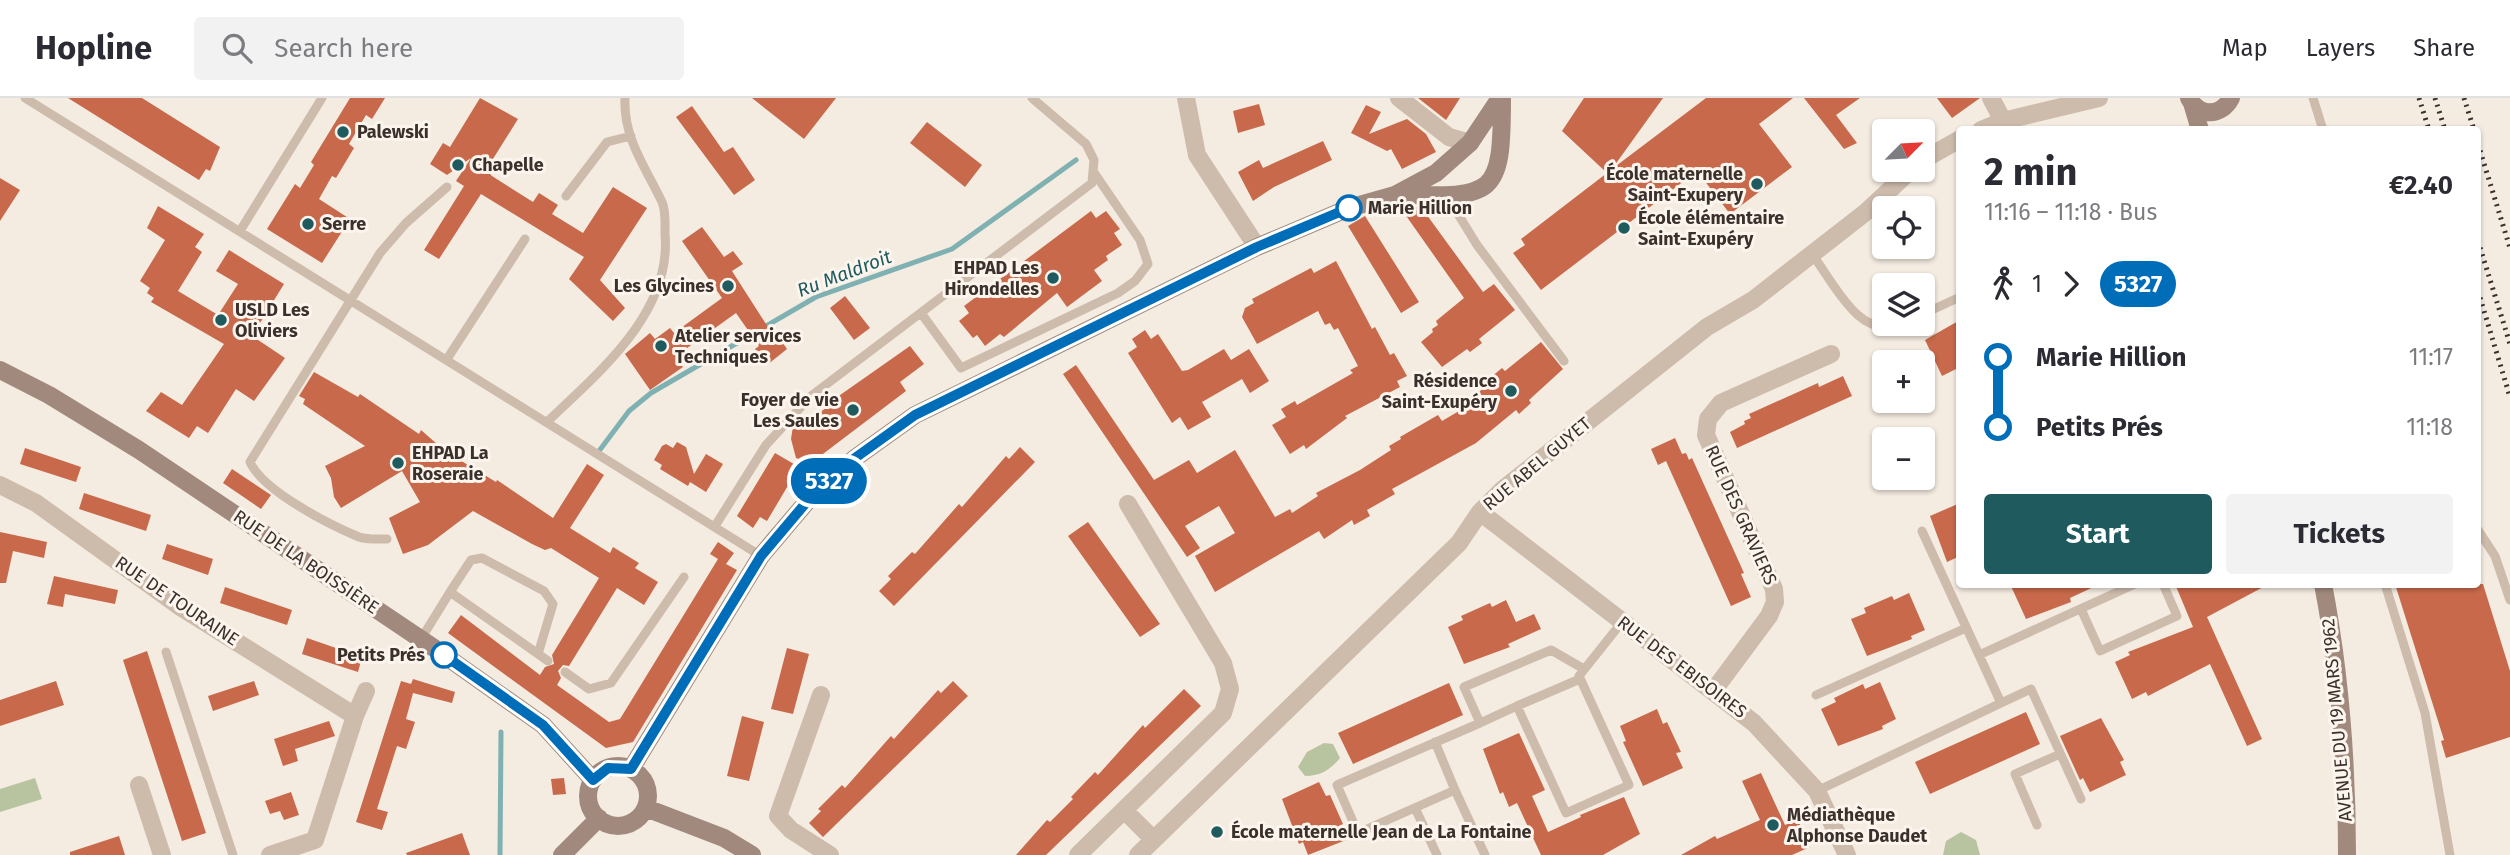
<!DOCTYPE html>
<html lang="en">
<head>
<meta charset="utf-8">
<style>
	:root { --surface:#fff; --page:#f2f2f3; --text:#2b2b33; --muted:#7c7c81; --line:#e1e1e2; --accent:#1f5a5e }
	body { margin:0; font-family:"Fira Sans",sans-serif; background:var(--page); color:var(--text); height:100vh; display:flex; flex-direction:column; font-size:26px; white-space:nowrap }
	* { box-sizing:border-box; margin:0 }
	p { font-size:23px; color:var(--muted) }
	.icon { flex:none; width:38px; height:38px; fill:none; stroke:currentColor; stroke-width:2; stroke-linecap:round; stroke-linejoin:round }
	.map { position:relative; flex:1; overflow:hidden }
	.drawer { position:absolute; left:1956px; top:28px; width:525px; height:462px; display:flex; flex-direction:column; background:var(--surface); border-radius:7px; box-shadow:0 2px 5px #0004 }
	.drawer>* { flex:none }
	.badge { padding:0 14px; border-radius:23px; font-size:24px; line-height:46px }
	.needle { width:46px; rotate:66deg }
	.controls { position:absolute; left:1872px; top:21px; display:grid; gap:14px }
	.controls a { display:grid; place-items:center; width:63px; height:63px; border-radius:7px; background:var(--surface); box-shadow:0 2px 5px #0004; font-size:35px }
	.map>.badge { position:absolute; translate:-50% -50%; box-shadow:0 0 0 4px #fff }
	.legs { display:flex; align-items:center; gap:10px; height:77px; padding:0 28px; font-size:23px }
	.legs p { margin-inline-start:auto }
	.headline { display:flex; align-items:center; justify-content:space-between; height:119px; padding:0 28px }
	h1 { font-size:38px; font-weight:700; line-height:52px }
	.primary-button { display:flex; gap:14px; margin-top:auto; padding:14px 28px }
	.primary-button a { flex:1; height:80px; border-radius:7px; background:var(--accent); color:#fff; font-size:28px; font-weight:700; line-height:80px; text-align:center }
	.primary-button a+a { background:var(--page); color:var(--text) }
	ul { padding:0 28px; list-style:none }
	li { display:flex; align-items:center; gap:24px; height:70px; font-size:26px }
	li i { display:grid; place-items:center; width:10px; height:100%; margin:0 9px; background:currentColor }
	li i::after { content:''; width:18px; height:18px; margin:-9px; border:5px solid; border-radius:50%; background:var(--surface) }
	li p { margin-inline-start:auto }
	li:first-child i { background:linear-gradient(#0000 50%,currentColor 0) }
	li:last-child i { background:linear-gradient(currentColor 50%,#0000 0) }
	header { display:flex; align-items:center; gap:42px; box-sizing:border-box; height:98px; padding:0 35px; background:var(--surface); border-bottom:2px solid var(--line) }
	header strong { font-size:33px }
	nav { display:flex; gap:38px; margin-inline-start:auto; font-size:24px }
	.search { width:490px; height:63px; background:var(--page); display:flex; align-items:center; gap:18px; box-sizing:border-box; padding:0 24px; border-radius:7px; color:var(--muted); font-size:26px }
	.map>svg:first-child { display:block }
	.green { fill:#b8c4a0 }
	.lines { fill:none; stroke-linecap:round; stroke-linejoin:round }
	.stream { stroke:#7fb0b2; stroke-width:5 }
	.building { fill:#c8694b }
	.lane { stroke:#cdbbac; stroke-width:9 }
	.street { stroke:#cdbbac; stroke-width:18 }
	.secondary { stroke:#a18a7d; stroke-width:18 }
	.rail { stroke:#3b302b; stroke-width:5; stroke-dasharray:2 5; stroke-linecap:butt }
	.line-1-casing { stroke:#fff; stroke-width:16 }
	.line-1 { stroke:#006db8; stroke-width:10 }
	.poi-dot { fill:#1f5a5e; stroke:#fbf5ee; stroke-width:2.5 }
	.stop-1-dot { fill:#fff; stroke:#006db8; stroke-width:3.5 }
	.labels { text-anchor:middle; stroke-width:6; stroke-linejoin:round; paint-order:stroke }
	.poi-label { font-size:18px; font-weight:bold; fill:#3b302b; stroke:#fbf5ee; text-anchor:start }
	.stop-label { font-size:18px; font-weight:bold; fill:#3b302b; stroke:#fbf5ee; text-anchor:start }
	.street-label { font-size:18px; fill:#3b302b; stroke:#fbf5ee }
	.water-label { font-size:19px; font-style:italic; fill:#1f5a5e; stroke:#fbf5ee }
</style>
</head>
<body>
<header>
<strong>Hopline</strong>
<div class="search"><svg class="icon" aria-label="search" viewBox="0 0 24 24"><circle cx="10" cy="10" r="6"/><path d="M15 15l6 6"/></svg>Search here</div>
<nav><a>Map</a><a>Layers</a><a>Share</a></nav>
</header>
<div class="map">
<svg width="2510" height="757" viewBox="0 0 2510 757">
	<rect width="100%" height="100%" fill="#f4ebe1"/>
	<path class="green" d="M 1324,645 L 1333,646 L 1340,660 C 1330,672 1321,678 1305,678 L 1298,669 L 1307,654 Z
		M 35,680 L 42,701 L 0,714 L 0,691 Z
		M 1961,734 L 1976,742 L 1980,757 L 1943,757 L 1946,743 Z"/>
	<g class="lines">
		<path class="stream" d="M 599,353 L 629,313 L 651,295 L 816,199 L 952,151 L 1076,62
			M 500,757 L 501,634"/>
	</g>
	<path class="building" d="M 68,0 L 142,0 L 220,49 L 210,73 L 206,71 L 199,82 Z
		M 350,0 L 385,0 L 372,21 L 366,17 L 349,46 L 354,50 L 336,80 L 332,78 L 319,101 L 350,121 L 322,165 L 267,131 L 295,86 L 300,90 L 314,67 L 311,64 Z
		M 480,0 L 518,21 L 486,72 L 492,78 L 533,104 L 539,95 L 558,107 L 552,116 L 583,135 L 613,89 L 647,110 L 600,182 L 625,210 L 613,223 L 569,181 L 584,159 L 481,96 L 439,161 L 424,152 L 464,88 L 456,83 L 471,60 L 447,77 L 430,66 L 443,45 L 450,49 Z
		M 752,0 L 836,0 L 804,41 Z
		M 1418,0 L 1460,0 L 1446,22 Z
		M 1584,0 L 1663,0 L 1612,71 L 1706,0 L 1793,0 L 1759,26 L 1792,69 L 1730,116 L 1697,73 L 1541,192 L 1513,155 L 1525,147 L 1521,141 L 1607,75 L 1562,33 Z
		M 1804,0 L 1860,0 L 1836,17 L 1857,45 L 1844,51 Z
		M 1937,0 L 1980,0 L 1952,20 Z
		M 1259,6 L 1265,27 L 1238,35 L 1233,13 Z
		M 1366,7 L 1381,14 L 1369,36 L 1407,21 L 1426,36 L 1436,54 L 1402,71 L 1391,51 L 1387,53 L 1351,35 Z
		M 692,8 L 724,54 L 733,49 L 755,82 L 734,97 L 676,19 Z
		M 927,24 L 982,67 L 965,89 L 910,45 Z
		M 1323,43 L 1332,62 L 1274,89 L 1253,103 L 1238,74 L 1259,62 L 1263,70 Z
		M 0,80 L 20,92 L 0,123 Z
		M 158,108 L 204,136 L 195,149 L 202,154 L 178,193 L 218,217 L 238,186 L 216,173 L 229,152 L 284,186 L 252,238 L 285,260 L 254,303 L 236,291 L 208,335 L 197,328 L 189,340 L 146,313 L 161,294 L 182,307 L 224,246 L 151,204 L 154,200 L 147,195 L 150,190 L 140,183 L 165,142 L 147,130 Z
		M 1412,109 L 1421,109 L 1483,194 L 1494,186 L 1515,212 L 1479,241 L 1482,245 L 1470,254 L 1467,251 L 1442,269 L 1421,244 L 1433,234 L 1432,231 L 1438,227 L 1436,223 L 1464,200 L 1402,112 Z
		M 1091,113 L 1096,120 L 1106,113 L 1120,131 L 1114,135 L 1122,147 L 1106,158 L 1108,162 L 1094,172 L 1102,183 L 1067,209 L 1057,195 L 1004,239 L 1000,236 L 985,248 L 977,237 L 973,240 L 959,223 L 969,215 L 964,208 Z
		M 1365,118 L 1419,204 L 1401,215 L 1348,128 Z
		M 702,129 L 724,159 L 733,153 L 743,166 L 732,173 L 773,237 L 776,235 L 787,251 L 767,267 L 755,251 L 759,248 L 736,215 L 676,258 L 683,269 L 650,292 L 625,256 L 650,235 L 655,241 L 670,230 L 674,235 L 722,200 L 682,143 Z
		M 1336,163 L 1372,231 L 1375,229 L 1390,257 L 1394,255 L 1407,278 L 1397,283 L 1400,289 L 1345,318 L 1347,320 L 1306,351 L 1304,347 L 1290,356 L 1272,327 L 1286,319 L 1281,311 L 1295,303 L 1297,307 L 1353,275 L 1350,272 L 1358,268 L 1338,230 L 1334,232 L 1330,225 L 1325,227 L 1318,213 L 1257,246 L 1242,219 L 1245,210 L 1254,205 L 1252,201 L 1311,170 L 1314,175 Z
		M 845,198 L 870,230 L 854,242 L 830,210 Z
		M 1960,222 L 1960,269 L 1942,278 L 1925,242 Z
		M 1145,232 L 1151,241 L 1158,236 L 1182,273 L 1188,272 L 1224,251 L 1231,262 L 1249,251 L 1269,283 L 1250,295 L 1242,281 L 1202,304 L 1211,319 L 1188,332 L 1180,319 L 1172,325 L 1128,255 L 1137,249 L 1132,241 Z
		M 1541,244 L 1563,271 L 1529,302 L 1531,305 L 1519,316 L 1516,312 L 1476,345 L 1392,391 L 1395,396 L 1367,412 L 1370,418 L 1354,427 L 1352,422 L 1324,441 L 1319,433 L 1215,494 L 1195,458 L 1235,435 L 1219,408 L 1185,428 L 1200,450 L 1187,459 L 1063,276 L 1076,267 L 1154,382 L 1189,362 L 1197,375 L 1235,352 L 1275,419 L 1290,411 L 1292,415 L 1318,398 L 1316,395 L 1360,372 L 1391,352 L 1389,348 L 1401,341 L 1400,339 L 1438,317 L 1442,323 L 1471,306 L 1468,303 L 1492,283 L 1490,280 L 1502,270 L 1505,273 Z
		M 910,248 L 924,266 L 900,284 L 906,293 L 811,365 L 796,360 L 791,341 L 793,328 L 799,330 L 834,304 L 833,302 Z
		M 314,274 L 358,299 L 360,296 L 419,336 L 421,332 L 445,353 L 496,384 L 497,382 L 553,420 L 587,366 L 604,377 L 570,430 L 610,455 L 613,449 L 639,465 L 635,470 L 658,484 L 644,507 L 617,490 L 569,568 L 563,567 L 558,573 L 561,580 L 557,587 L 609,624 L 620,621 L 718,461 L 710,456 L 718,444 L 734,455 L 726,466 L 737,472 L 633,644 L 606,650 L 448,535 L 461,517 L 540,577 L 545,569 L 554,566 L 552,557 L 599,480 L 551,450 L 545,452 L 532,446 L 473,413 L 428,447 L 403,456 L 389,420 L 420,404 L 402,373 L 341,410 L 334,399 L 331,380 L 325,368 L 365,348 L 303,306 L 305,301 L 299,298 Z
		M 1843,278 L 1852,298 L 1737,350 L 1730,334 L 1745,326 L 1744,323 L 1751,320 L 1749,316 L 1818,285 L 1819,289 Z
		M 1675,340 L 1682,356 L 1686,355 L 1689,362 L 1692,360 L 1744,475 L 1741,476 L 1751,499 L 1731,508 L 1666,363 L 1658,367 L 1651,351 Z
		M 677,344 L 686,349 L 694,376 L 706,356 L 723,366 L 706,394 L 690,384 L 688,388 L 660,371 L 662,367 L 654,362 L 662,348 L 666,346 L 673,350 Z
		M 1020,349 L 1035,364 L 894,508 L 879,493 L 891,481 L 888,478 L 912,454 L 915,456 L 959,406 L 962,409 L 1006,358 L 1009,361 Z
		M 25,350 L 81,369 L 76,384 L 20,366 Z
		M 775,355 L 799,369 L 767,423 L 760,419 L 753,430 L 737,418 Z
		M 232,371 L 271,397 L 261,411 L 223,385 Z
		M 84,395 L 151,417 L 146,433 L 79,411 Z
		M 1960,405 L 1960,458 L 1947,464 L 1930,418 Z
		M 1088,424 L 1160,526 L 1140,539 L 1068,438 Z
		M 0,434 L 47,444 L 44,460 L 13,453 L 6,485 L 0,485 Z
		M 167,446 L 213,461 L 208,477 L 162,461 Z
		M 54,478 L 118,492 L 115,506 L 65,496 L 63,509 L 47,506 Z
		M 2010,486 L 2100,486 L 2070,500 L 2071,504 L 2026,521 Z
		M 2175,486 L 2269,486 L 2207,519 L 2262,641 L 2247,648 L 2210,566 L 2148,598 L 2146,594 L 2132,601 L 2115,564 L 2130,557 L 2128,554 L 2193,529 Z
		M 2395,486 L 2483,486 L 2510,573 L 2510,639 L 2446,660 L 2441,643 L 2444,642 Z
		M 225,489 L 292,512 L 287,527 L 220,505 Z
		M 1909,495 L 1925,532 L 1911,538 L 1912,541 L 1867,558 L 1851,521 L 1866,515 L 1864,510 L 1892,498 L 1894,502 Z
		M 1506,502 L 1516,524 L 1534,516 L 1541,531 L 1508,546 L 1510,549 L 1464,566 L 1448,529 L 1463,522 L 1461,518 L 1490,505 L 1492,509 Z
		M 307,540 L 362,559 L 358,574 L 302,556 Z
		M 787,550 L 809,556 L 793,616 L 771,611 Z
		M 147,553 L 206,735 L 182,743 L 123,562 Z
		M 413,581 L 455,594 L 452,605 L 413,595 L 406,621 L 415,624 L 406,651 L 397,648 L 377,711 L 388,714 L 382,732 L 356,724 L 401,583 L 411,586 Z
		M 56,583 L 64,607 L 0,628 L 0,602 Z
		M 254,583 L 259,597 L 213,613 L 208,598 Z
		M 953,583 L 968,598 L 823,739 L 809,725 L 821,713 L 818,711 L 842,687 L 845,690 L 891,638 L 894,641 L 938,592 L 941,595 Z
		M 1880,584 L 1896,621 L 1882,628 L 1883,631 L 1838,648 L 1821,611 L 1836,604 L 1834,600 L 1863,586 L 1865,591 Z
		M 1449,585 L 1463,617 L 1353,666 L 1338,635 Z
		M 1184,591 L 1201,608 L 1046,757 L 1016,757 L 1047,722 L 1050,724 L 1073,701 L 1071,699 L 1095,674 L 1098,677 L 1143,627 L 1145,630 Z
		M 1657,611 L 1663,626 L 1667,624 L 1681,654 L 1676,655 L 1683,670 L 1643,688 L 1623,644 L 1626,643 L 1620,628 Z
		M 2026,614 L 2040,646 L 1930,696 L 1915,664 Z
		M 742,618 L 764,624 L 749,683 L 727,678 Z
		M 2101,620 L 2124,662 L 2120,664 L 2126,677 L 2090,694 L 2083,680 L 2080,682 L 2060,638 Z
		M 329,623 L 335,638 L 295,651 L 298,663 L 283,668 L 274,641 Z
		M 1519,635 L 1545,692 L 1532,698 L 1548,734 L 1581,719 L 1580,717 L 1624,699 L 1640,736 L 1603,757 L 1541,757 L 1517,705 L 1509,709 L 1503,694 L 1500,696 L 1483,651 Z
		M 1761,675 L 1785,727 L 1798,722 L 1810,749 L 1792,757 L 1681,757 L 1715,738 L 1717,741 L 1760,722 L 1742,683 Z
		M 564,680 L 566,696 L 553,697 L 551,681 Z
		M 1319,684 L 1326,698 L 1330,697 L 1343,726 L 1339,728 L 1346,742 L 1308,757 L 1303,744 L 1299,746 L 1282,701 Z
		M 291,694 L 299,717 L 284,722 L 280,713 L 270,716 L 265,703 Z
		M 462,735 L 470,757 L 407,757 L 406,755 Z
		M 119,738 L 125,757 L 70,757 L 70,754 Z"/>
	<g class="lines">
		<path class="lane" d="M 25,0 L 761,458
			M 2313,0 L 2323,32
			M 566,98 L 607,44 L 631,38
			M 1447,98 L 1477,147 L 1564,263
			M 240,133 L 322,0
			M 1811,155 C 1832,181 1859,244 1900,226
			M 921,215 L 961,270 L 1118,195 L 1135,183 L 1148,166 L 1140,142 L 1093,73
			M 1923,216 L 1960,199
			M 447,261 L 525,141
			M 547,324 C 599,274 672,215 665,136 C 665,126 666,113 662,104 C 646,70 623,40 625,0
			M 715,428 L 766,347 L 811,298 L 1092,85 L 1094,62 L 1086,46 L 1032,0
			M 2478,432 L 2495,458 L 2510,502
			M 387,441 C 378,441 367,442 359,439 C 330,427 263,393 250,364 L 380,155 L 406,125 L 447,89
			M 2385,486 L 2425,615 L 2450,757
			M 450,494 L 471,462 L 482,460 L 544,493 L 553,506 L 538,556
			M 2081,511 L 2100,553 L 2177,518 L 2163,486
			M 421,541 L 450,494 L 548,563
			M 166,554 L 233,757
			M 1979,557 L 2135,486
			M 565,574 L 589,591 L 611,585 L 684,479
			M 1580,581 L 1517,608 L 1566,715 L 1629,687 L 1579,578 L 1622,524
			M 1816,597 L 1966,530
			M 2001,605 L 2031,591 L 2081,701
			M 1517,608 L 1480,625 L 1464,589 L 1551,552 L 1584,571
			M 1435,644 L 1455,692 L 1358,735 L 1337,687 L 1480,625
			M 1455,692 L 1485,757
			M 1817,693 L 2001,605 L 1922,433
			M 1415,710 L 1437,757
			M 2037,727 L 2015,676 L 2060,656"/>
		<path class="street" d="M 1186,0 L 1197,57 L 1257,149
			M 1399,0 L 1449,39 L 1470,45
			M 1991,0 L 2003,23
			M 1981,32 L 2003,23 L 2099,0
			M 1923,62 L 1960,41
			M 0,387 L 36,405 L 179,508 L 355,618 L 315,742 L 270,757
			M 1480,414 L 1754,625 L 1817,693 L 1847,757
			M 1714,592 L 1769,518 L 1775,504 L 1774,491 L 1706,337 L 1708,321 L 1721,305 L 1831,256
			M 821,597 L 778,718 L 791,732 L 830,757
			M 355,618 L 366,593
			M 139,687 L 162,757
			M 1124,712 L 1153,741
			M 1078,757 L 1223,615 L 1230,591 L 1223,565 L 1128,406
			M 1138,757 L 1459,445 L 1480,414 L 1502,392 L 1707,229 L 1753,202 L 1866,114 L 1911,72"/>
		<path class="secondary" d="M 2189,0 C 2199,19 2221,19 2231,0
			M 2192,5 L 2200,32
			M 1399,97 C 1495,99 1502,99 1502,0
			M 0,272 L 49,297 L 139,352 L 434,550 L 543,627 L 593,682
			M 2323,486 C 2340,574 2347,667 2347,757
			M588 698a30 30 0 1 1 60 0a30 30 0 1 1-60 0Z
			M 631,671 L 761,458 L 810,400 L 855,360 L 915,317 L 1257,149 L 1349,110 L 1395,97 L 1436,75 L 1470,45 L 1500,0
			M 646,710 L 724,740 L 752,757
			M 562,757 L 599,720"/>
		<path class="rail" d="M 2419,0 L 2429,32
			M 2435,0 L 2445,32
			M 2464,0 L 2474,32
			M 2478,46 L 2510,150
			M 2478,143 L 2510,246
			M 2478,193 L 2510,299"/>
	</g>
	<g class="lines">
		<defs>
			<path id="line-1" d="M 444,557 L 543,627 L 593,682 L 608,670 L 631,671 L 761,458 L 810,400 L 855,360 L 915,317 L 1257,149 L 1349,110"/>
		</defs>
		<use href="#line-1" class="line-1-casing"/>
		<use href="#line-1" class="line-1"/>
	</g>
	<g class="poi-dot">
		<circle cx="343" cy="34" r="7"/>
		<circle cx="458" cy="67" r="7"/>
		<circle cx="1757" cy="86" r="7"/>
		<circle cx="308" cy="126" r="7"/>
		<circle cx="1624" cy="130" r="7"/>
		<circle cx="1053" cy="180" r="7"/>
		<circle cx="728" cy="188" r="7"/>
		<circle cx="221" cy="222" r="7"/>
		<circle cx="661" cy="248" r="7"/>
		<circle cx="1511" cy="293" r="7"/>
		<circle cx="853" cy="312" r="7"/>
		<circle cx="398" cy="365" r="7"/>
		<circle cx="1773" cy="727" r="7"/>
		<circle cx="1217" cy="734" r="7"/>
	</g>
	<g class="stop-1-dot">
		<circle cx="1349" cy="110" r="12"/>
		<circle cx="444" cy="557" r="12"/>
	</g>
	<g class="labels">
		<g class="poi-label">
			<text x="357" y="40">Palewski</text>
			<text x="472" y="73">Chapelle</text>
			<text x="1743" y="82" text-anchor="end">École maternelle<tspan x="1743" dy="21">Saint-Exupery</tspan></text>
			<text x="1638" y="126">École élémentaire<tspan x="1638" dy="21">Saint-Exupéry</tspan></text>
			<text x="322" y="132">Serre</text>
			<text x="1039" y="176" text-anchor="end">EHPAD Les<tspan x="1039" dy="21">Hirondelles</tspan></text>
			<text x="714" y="194" text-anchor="end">Les Glycines</text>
			<text x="235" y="218">USLD Les<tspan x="235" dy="21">Oliviers</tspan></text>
			<text x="675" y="244">Atelier services<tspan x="675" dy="21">Techniques</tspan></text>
			<text x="1497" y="289" text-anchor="end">Résidence<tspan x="1497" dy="21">Saint-Exupéry</tspan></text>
			<text x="839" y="308" text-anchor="end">Foyer de vie<tspan x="839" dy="21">Les Saules</tspan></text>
			<text x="412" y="361">EHPAD La<tspan x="412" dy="21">Roseraie</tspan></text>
			<text x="1787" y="723">Médiathèque<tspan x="1787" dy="21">Alphonse Daudet</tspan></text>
			<text x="1231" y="740">École maternelle Jean de La Fontaine</text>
		</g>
		<g class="stop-label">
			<text x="1368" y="116">Marie Hillion</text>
			<text x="425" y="563" text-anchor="end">Petits Prés</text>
		</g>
		<g class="street-label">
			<text transform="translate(1537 366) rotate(-40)" y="6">RUE ABEL GUYET</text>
			<text transform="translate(1741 417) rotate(66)" y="6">RUE DES GRAVIERS</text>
			<text transform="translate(306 464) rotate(34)" y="6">RUE DE LA BOISSIÈRE</text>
			<text transform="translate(177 503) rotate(34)" y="6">RUE DE TOURAINE</text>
			<text transform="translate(1682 569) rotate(37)" y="6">RUE DES EBISOIRES</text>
			<text transform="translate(2337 622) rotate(-95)" y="6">AVENUE DU 19 MARS 1962</text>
		</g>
		<g class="water-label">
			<text transform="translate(844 175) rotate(-21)" y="7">Ru Maldroit</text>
		</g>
	</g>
</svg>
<div class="controls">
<a><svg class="needle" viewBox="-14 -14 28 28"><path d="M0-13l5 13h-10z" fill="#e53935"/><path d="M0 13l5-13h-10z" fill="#7c7c81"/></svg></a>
<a><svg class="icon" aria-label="locate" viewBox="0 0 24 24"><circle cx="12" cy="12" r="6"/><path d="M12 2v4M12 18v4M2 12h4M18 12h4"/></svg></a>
<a><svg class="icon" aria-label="layers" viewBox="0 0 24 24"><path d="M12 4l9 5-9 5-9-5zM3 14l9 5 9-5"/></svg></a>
<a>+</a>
<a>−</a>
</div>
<b class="badge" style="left:829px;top:383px;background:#006db8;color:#fff">5327</b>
<section class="drawer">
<div class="headline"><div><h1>2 min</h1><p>11:16 – 11:18 · Bus</p></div><b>€2.40</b></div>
<div class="legs"><svg class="icon" aria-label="walk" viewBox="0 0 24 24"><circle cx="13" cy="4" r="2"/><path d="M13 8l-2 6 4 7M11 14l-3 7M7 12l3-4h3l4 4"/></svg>1<svg class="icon" aria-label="forward" viewBox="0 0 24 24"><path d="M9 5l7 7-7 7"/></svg><b class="badge" style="background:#006db8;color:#fff">5327</b></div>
<ul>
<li><i style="color:#006db8"></i><b>Marie Hillion</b><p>11:17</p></li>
<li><i style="color:#006db8"></i><b>Petits Prés</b><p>11:18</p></li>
</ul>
<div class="primary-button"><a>Start</a><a>Tickets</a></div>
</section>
</div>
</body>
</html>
